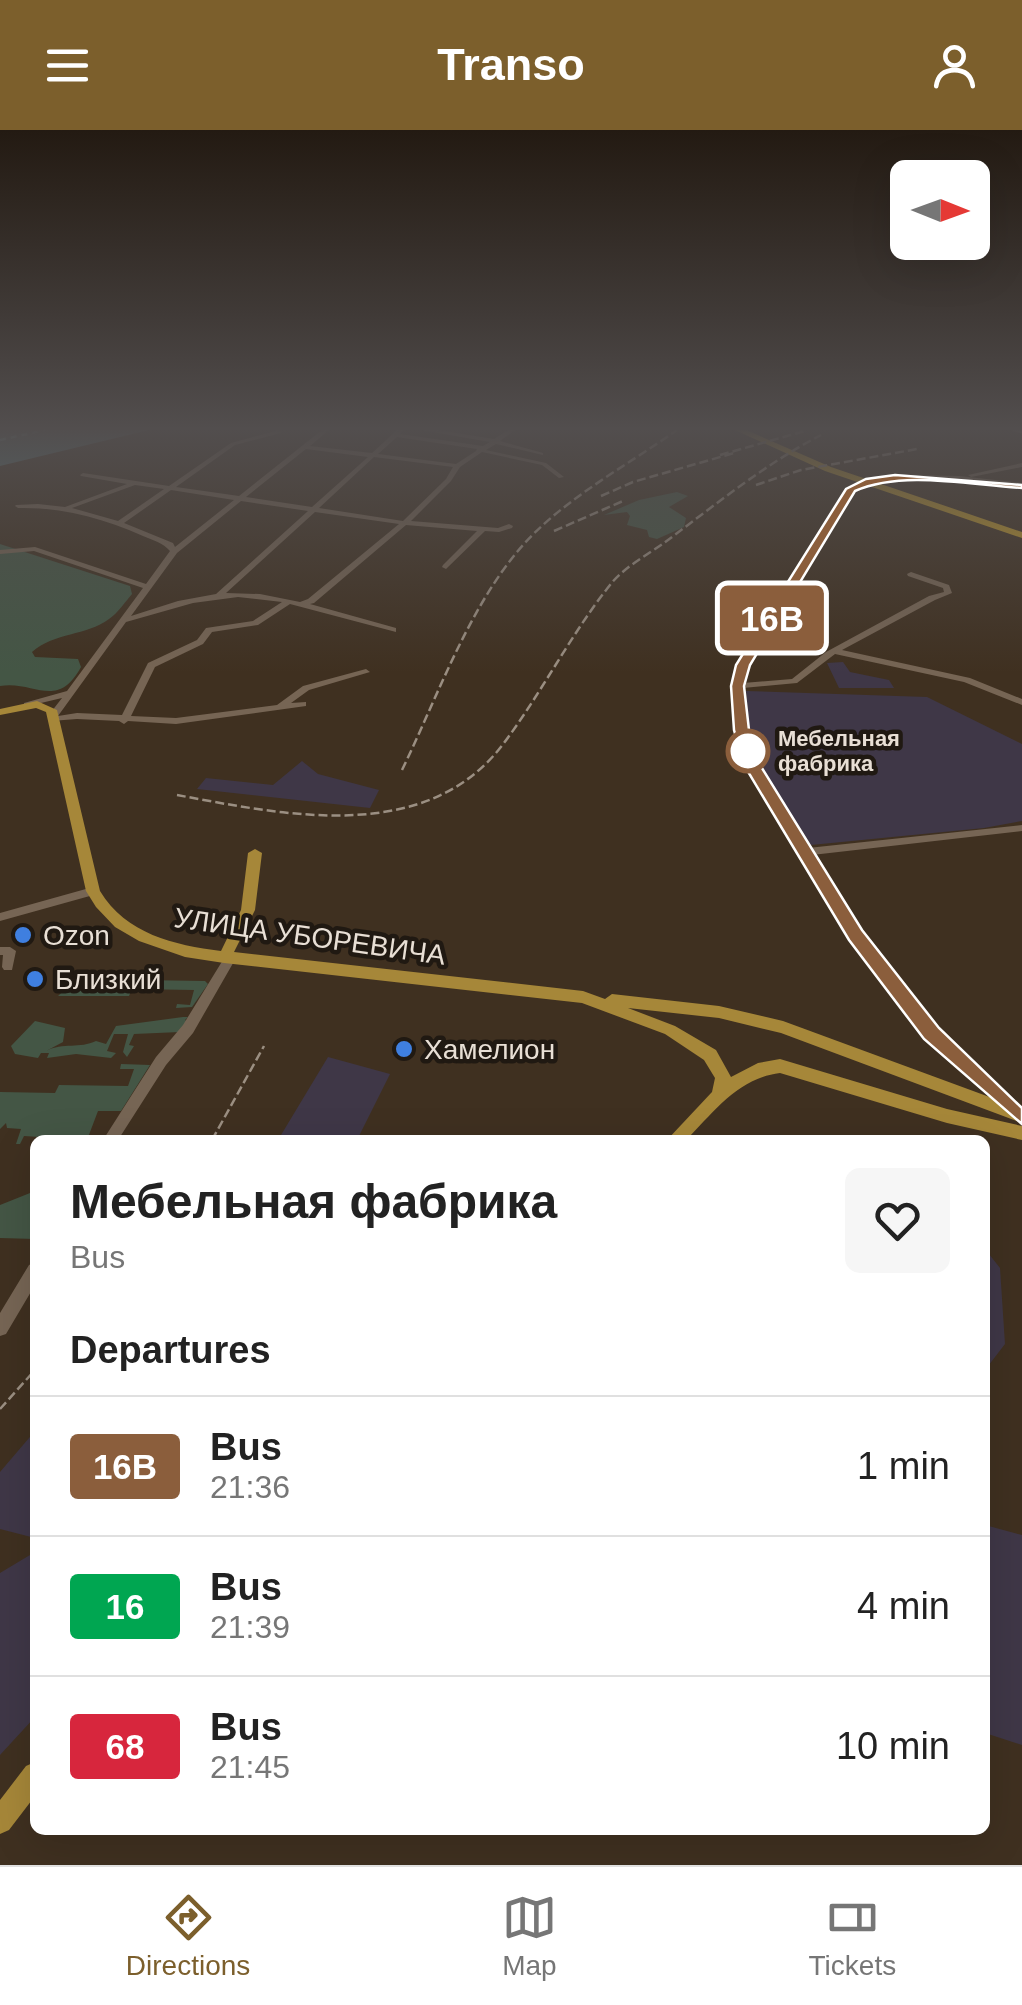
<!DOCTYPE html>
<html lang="en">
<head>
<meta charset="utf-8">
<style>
	:root { --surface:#fff; --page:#f6f6f6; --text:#222; --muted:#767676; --line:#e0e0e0; --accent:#7c5f2c }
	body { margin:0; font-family:Arial,sans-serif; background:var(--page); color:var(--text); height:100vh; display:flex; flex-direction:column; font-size:38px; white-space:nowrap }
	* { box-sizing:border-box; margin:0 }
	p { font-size:32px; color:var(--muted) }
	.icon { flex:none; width:55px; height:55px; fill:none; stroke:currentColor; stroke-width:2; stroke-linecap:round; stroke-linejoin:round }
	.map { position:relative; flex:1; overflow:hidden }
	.drawer { position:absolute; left:30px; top:1005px; width:960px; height:700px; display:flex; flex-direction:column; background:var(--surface); border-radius:15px; box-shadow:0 10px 40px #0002 }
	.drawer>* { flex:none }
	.badge { padding:0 20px; border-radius:8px; font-size:35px; line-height:65px }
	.needle { width:65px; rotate:91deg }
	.tools { position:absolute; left:890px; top:30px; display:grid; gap:20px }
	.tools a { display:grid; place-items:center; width:100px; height:100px; border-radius:15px; background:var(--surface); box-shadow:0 10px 40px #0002; font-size:50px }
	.map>.badge { position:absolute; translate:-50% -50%; box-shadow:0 0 0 5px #fff }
	h2 { padding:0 40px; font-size:38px; line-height:90px }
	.round { display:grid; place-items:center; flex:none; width:105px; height:105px; border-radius:15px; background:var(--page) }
	.summary { display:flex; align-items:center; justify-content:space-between; height:170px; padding:0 40px }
	h1 { font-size:48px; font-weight:600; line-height:75px }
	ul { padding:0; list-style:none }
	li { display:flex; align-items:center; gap:30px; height:140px; padding:0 40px; border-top:2px solid var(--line) }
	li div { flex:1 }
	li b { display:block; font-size:38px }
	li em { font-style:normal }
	li .badge { min-width:110px; font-weight:700; text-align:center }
	header { display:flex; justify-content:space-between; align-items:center; height:130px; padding:0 40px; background:var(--accent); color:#fff; font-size:45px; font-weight:600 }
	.tabs { display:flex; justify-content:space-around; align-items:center; height:140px; border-top:2px solid var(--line); background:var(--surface); font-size:28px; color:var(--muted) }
	.tabs a { display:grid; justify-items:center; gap:5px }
	.tabs .selected { color:var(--accent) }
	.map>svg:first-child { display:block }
	.industrial { fill:#3f3747 }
	.green { fill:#445645 }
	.water { fill:#587f83 }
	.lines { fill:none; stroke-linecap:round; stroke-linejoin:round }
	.ferry { stroke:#85ced6; stroke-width:2.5; stroke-dasharray:6 5; stroke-linecap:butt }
	.minor { fill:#766554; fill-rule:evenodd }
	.major { fill:#a68739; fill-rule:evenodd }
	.highway { fill:#c69d27; fill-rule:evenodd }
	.rail { stroke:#9b8f82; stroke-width:2.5; stroke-dasharray:9 4; stroke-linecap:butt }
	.line { fill:#8b5e3c; stroke:#fff; stroke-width:2.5 }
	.stop-dot { fill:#fff; stroke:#8b5e3c; stroke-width:5 }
	.shop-dot { fill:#3f7fe0; stroke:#201912; stroke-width:4 }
	.labels { text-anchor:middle; stroke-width:9; stroke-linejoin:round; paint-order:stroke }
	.far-stop-label { font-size:22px; font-weight:bold; fill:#e8dfd5; stroke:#201912; text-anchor:start }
	.poi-label { font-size:28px; fill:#e8dfd5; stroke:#201912; text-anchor:start }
	.street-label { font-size:28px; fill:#e8dfd5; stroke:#201912 }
</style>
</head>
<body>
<header><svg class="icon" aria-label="menu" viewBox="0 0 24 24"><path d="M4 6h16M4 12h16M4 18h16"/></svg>Transo<svg class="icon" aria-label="person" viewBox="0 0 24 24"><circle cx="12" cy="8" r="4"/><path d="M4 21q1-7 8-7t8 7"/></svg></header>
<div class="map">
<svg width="1022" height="1735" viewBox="0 0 1022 1735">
	<rect width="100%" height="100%" fill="#3f3020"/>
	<path class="industrial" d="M 843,532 L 850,542 L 889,550 L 894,558 L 839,558 L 827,533 Z
		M 746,561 L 927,567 L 1022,614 L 1022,691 L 984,698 L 811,715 L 766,644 L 750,604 Z
		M 302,631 L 318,644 L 379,660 L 370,678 L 197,659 L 206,648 L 273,655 Z
		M 328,927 L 390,944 L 357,1010 L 278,1010 Z
		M 985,1119 L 1000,1138 L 1005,1214 L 985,1240 Z
		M 35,1301 L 35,1408 L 0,1399 L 0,1342 Z
		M 985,1395 L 1022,1405 L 1022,1615 L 985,1603 Z
		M 35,1422 L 35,1587 L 0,1625 L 0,1443 Z"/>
	<path class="green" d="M 677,362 L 688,366 L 669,377 L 686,388 L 684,397 L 657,409 L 649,407 L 647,400 L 627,395 L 630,386 L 627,382 L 604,385 L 639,370 Z
		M 0,414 L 130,456 L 132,464 C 125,472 118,483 109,489 C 86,506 55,502 32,522 L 35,527 L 78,529 L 81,537 C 57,581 34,550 0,556 Z
		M 76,849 L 205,851 L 208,854 L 192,877 L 176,878 L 177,874 L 190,875 L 194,860 L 132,859 L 129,866 L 58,866 Z
		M 183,887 L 188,887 L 185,890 L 188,892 L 180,902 L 134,904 L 129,915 L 134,916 L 127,927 L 123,922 L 128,904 L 114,904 L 107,921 L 116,923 L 111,928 L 76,924 L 47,928 L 49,923 L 41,923 L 38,928 L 15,924 L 11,916 L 35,891 L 65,898 L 63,912 L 46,921 C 63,912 80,919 96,911 L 106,914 L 116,896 Z
		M 121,934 L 150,935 L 121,981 L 98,981 L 87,1010 L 24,1006 L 20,1014 L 16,1014 L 21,999 L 7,998 L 6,993 L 0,999 L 0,962 L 55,963 L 59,955 L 128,956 L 134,939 L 120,939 Z
		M 35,1061 L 35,1109 L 0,1108 L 0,1075 Z"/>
	<path class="water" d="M 0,300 L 149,300 L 0,336 Z"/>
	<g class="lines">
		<path class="ferry" d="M 0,310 L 45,300"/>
		<path class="minor" d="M 279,300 L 281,303 L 235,315 L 176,357 L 239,366 L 322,300 L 329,300 L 310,316 L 372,323 L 397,300 L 404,300 L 400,304 L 483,316 L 490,312 L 421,300 L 438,300 L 494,309 L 508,300 L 515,300 L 500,311 L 543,323 L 543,325 L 496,314 L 486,320 L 546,333 L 564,347 L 559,348 L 542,335 L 482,322 L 460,337 L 451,351 L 411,391 L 498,398 L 509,394 L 513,396 L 512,398 L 499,402 L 485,401 L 446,439 L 442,437 L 443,435 L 477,401 L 406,395 L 314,473 L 310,474 L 396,498 L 396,502 L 290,474 L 258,495 L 212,502 L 203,514 L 155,537 L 131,586 L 176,588 L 277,575 L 303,556 L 366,539 L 370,542 L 309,560 L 291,573 L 306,572 L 306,576 L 176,594 L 128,591 L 124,594 L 119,591 L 77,589 L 51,591 L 48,586 L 62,568 L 24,577 L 24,573 L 67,561 L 143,458 L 34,421 L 0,424 L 0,420 L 35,417 L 146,454 L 170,421 C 163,413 153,410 143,406 C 102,388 63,377 18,378 L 15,376 L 16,375 L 38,374 L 65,377 L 127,354 L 81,346 L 80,345 L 83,343 L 169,356 L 231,313 ZM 397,307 L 477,319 L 476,321 L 456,334 L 378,324 ZM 306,319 L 368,327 L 312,377 L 246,367 ZM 374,327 L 453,337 L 446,349 L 403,391 L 319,378 ZM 135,355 L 164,359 L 118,391 L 72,378 ZM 171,360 L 234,370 L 175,417 L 173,413 L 124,393 ZM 241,371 L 308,381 L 216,464 L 178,471 L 131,486 L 177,423 ZM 315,382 L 399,394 L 308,469 L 300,472 L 260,464 L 226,463 ZM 238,467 L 282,472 L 253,491 L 206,498 L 197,510 L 148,533 L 122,585 L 77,583 L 58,586 L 126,492 L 193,473 Z
			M 1022,333 L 1022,337 L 971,347 L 968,345 Z
			M 911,345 L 959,346 L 1022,353 L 1022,357 C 967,350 907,340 854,360 L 747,535 L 743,553 L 792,549 L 826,522 L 929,466 L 944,462 L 943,458 L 908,446 L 907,444 L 911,442 L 949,455 L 952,463 L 935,470 L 842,520 L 970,548 L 1022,569 L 1022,575 L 964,552 L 835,524 L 797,553 L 743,558 L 746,600 L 757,635 L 808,718 L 1022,695 L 1022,701 L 812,725 C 852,788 890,857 945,909 C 969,933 996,954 1022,976 L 1022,990 L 1017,988 L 934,916 L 893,866 L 852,808 L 799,722 L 747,635 L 736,600 L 734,556 L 739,535 L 848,359 L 868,351 Z
			M 93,757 L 99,761 L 97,764 L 0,791 L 0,783 Z
			M 0,817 L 10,817 L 16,821 L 12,840 L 4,840 L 2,837 L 3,825 L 0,825 Z
			M 230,823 L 236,828 L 193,903 L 166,935 L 118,1010 L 103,1010 L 156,927 L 183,895 L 226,825 Z
			M 35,1132 L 35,1155 L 6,1204 L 0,1206 L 0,1183 L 29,1135 Z"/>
		<path class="major" d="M 37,571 L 57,580 L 100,761 C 126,804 174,815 221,821 L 241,780 L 248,723 L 255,719 L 262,723 L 255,780 L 234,822 L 583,861 L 605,869 L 612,864 L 719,876 L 783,891 L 1022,979 L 1022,993 L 781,903 L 719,888 L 628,878 L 675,896 L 716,920 L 731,947 L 758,933 L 780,929 L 947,979 L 1022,996 L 1022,1010 L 947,993 L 780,943 C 738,948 714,982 686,1010 L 667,1010 L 712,962 L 715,948 L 704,930 L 665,904 L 582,873 L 224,833 L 185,827 L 139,811 L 115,797 L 96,777 L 86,761 L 46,582 L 36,578 L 0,585 L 0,579 Z
			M 35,1632 L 35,1666 L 9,1700 L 0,1704 L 0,1670 L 26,1636 Z"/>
		<path class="highway" d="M 735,300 L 746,300 L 831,337 L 1022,402 L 1022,408 L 825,341 Z"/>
		<path class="rail" d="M 1013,300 L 1022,302
			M 720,325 L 808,300
			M 756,355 L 801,340 L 917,319
			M 601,366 L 633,352 L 734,323
			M 554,401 L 623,371
			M 402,640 C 437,568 466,484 517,422 C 558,372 625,337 677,300
			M 177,665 C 285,685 427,716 504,613 C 542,562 571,504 610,455 C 623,438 647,425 664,413 C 715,375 765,334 821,305
			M 212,1010 L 264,916
			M 0,1279 L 35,1240"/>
	</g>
	<linearGradient id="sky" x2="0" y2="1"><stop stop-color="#231a12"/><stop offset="0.55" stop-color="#524e4e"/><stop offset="1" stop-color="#524e4e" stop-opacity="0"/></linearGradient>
	<rect width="1022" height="543" fill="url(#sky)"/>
	<path class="line" d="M 895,345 L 1022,355 L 1022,358 C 970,355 903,340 855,361 L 750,535 L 744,556 L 749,600 L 760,635 L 862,800 L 939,898 L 1022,978 L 1022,994 L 924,909 L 849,810 L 744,635 L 734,600 L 731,556 L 736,535 L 846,359 L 866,349 Z"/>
	<circle class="stop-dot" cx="748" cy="621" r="20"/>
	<g class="shop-dot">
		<circle cx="23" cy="805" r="10"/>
		<circle cx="35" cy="849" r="10"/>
		<circle cx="404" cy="919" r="10"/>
	</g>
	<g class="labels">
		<g class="far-stop-label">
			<text x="778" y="616">Мебельная<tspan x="778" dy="25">фабрика</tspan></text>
		</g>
		<g class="poi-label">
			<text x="43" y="815">Ozon</text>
			<text x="55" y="859">Близкий</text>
			<text x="424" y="929">Хамелион</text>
		</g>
		<g class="street-label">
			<text transform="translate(310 806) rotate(8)" y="10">УЛИЦА УБОРЕВИЧА</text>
		</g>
	</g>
</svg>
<div class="tools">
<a><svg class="needle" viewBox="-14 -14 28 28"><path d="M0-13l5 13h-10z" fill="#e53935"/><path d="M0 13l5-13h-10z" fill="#767676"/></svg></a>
</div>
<b class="badge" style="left:772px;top:488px;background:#8b5e3c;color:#fff">16В</b>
<section class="drawer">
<div class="summary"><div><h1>Мебельная фабрика</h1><p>Bus</p></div><a class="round"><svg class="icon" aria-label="heart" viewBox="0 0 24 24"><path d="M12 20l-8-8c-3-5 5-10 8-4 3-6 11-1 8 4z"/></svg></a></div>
<h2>Departures</h2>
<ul>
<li><span class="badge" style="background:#8b5e3c;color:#fff">16В</span><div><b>Bus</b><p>21:36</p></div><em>1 min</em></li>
<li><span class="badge" style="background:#00a651;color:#fff">16</span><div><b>Bus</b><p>21:39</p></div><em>4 min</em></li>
<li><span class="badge" style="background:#d7263d;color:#fff">68</span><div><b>Bus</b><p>21:45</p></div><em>10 min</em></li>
</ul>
</section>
</div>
<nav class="tabs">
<a class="selected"><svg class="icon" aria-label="directions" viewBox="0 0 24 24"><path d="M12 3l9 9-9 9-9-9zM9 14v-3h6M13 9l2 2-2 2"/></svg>Directions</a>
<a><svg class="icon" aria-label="map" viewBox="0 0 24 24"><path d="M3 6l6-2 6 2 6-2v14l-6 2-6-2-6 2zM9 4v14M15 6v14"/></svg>Map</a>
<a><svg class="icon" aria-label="tickets" viewBox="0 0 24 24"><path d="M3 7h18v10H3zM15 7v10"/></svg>Tickets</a>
</nav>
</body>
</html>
